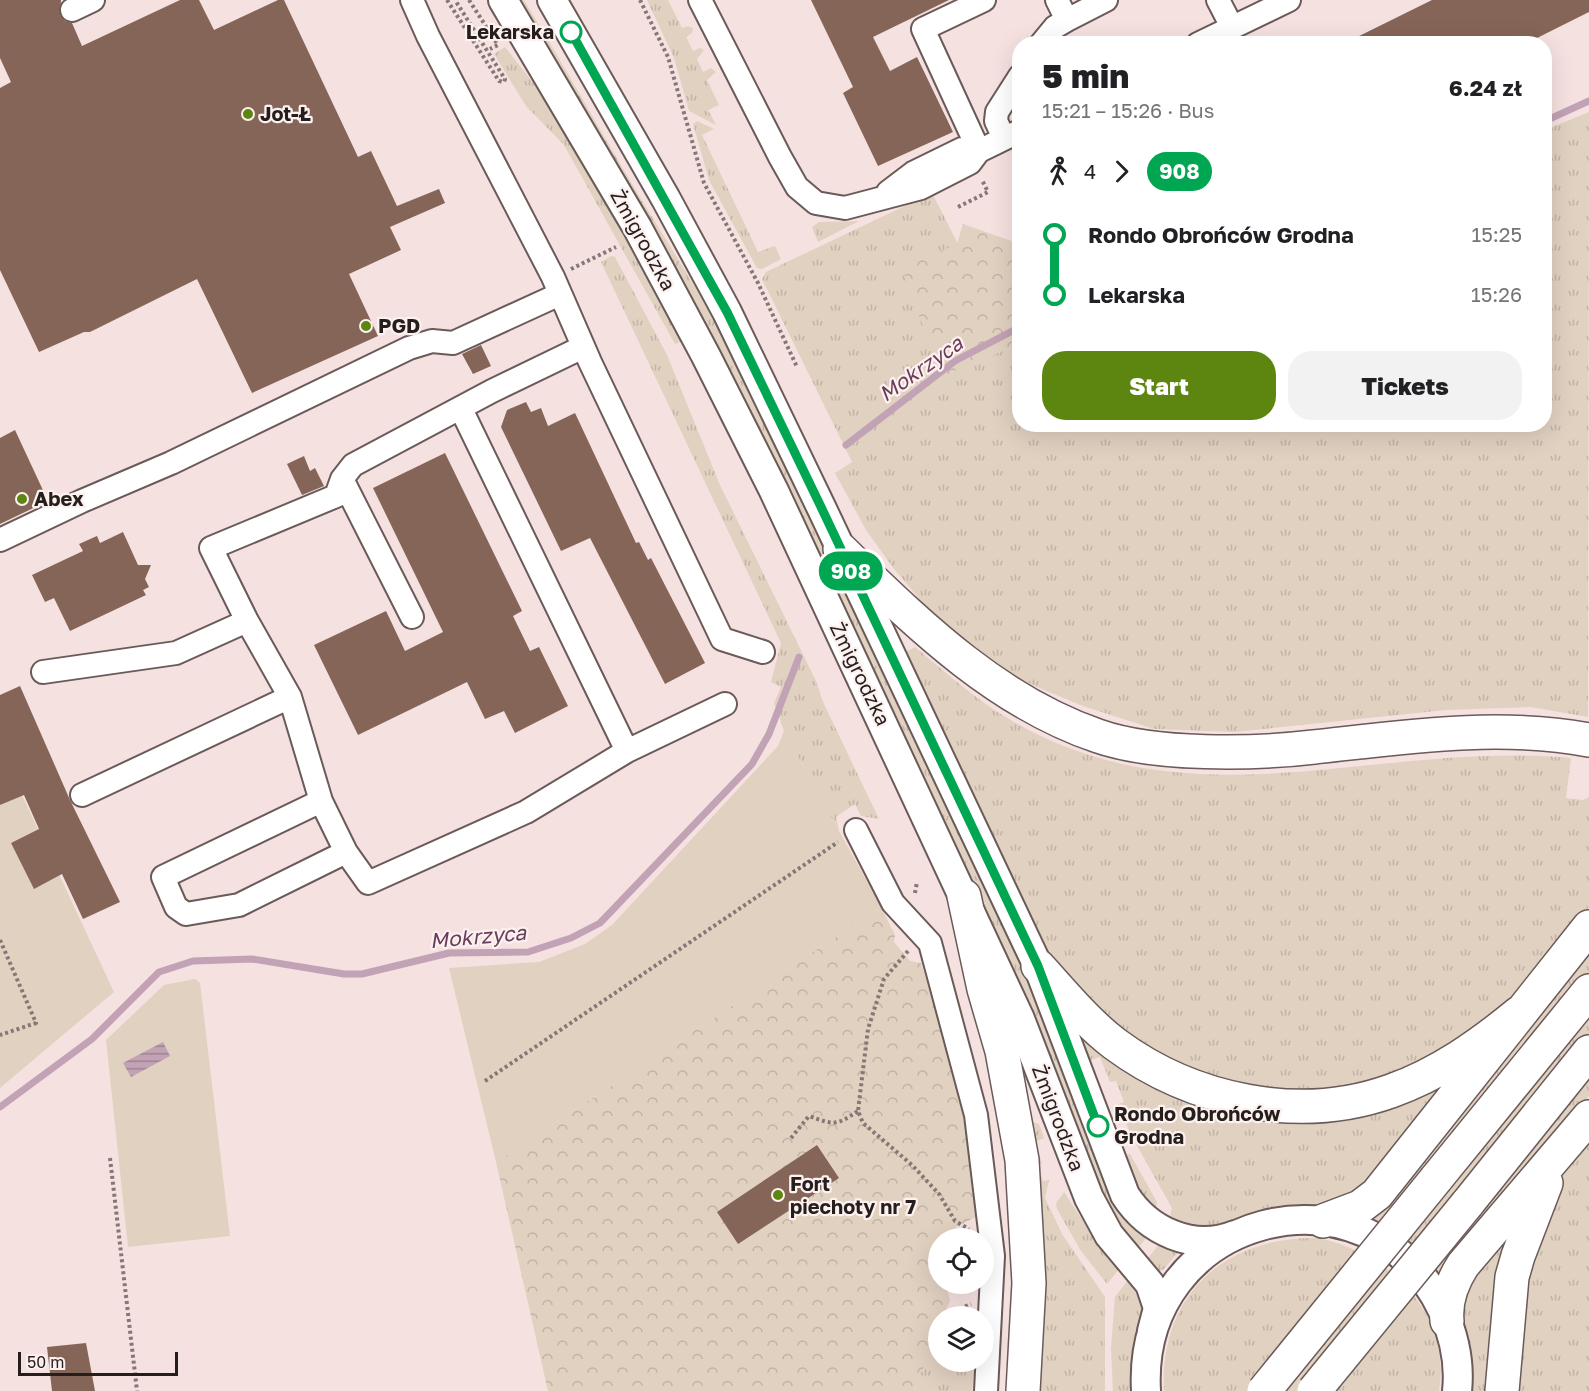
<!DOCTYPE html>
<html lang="en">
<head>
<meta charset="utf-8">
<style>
	:root { --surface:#fff; --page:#f2f2f2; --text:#202124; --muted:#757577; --accent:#5d8610 }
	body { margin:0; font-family:"Golos Text",sans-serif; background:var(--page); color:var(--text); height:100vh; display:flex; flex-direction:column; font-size:22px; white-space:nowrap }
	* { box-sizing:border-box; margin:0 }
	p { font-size:20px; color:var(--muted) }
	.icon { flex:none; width:33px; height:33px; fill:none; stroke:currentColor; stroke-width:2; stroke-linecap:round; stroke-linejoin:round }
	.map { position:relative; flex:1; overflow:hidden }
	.details { position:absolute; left:1012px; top:36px; width:540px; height:396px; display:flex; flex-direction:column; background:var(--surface); border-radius:24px; box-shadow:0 6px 24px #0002 }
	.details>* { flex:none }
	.badge { padding:0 12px; border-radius:20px; font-size:21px; line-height:39px }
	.controls { position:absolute; left:928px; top:1228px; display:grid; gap:12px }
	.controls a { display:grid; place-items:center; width:66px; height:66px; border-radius:50%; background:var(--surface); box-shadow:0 6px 24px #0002; font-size:30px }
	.scale { position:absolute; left:18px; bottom:15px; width:160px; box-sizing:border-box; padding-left:6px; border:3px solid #241e1d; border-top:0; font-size:16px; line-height:21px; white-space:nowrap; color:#241e1d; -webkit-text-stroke:4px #fdf1f0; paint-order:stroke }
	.map>.badge { position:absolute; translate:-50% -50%; box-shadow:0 0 0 3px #fff }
	.legs { display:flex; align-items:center; gap:9px; height:66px; padding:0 30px; font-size:20px }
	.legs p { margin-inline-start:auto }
	.overview { display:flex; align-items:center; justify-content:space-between; height:102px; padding:0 30px }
	h1 { font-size:33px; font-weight:800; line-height:45px }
	.button { display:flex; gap:12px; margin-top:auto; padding:12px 30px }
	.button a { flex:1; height:69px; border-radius:24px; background:var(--accent); color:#fff; font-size:24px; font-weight:800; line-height:69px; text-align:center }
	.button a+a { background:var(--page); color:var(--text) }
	ul { padding:0 30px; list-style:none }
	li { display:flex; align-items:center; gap:21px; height:60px; font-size:22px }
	li i { display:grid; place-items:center; width:9px; height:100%; margin:0 8px; background:currentColor }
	li i::after { content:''; width:15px; height:15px; margin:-8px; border:4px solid; border-radius:50%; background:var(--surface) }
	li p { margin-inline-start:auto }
	li:first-child i { background:linear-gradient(#0000 50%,currentColor 0) }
	li:last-child i { background:linear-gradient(currentColor 50%,#0000 0) }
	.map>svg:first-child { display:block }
	.grass { fill:url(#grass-tufts) }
	.forest { fill:url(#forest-crowns) }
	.garden { fill:#e1d1c1 }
	.water { fill:url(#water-rules) }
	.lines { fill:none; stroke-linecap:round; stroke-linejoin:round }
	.stream { stroke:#c2a2b5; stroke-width:7 }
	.building { fill:#856558 }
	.minor-casing { stroke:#6a5a58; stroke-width:26 }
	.major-casing { stroke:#6a5a58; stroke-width:32 }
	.highway-casing { stroke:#6a5a58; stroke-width:36 }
	.path { stroke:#847776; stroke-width:4; stroke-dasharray:3 3; stroke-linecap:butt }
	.minor { stroke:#fff; stroke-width:22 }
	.major { stroke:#fff; stroke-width:28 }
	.highway { stroke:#fff; stroke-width:33 }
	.highway-bridge-casing { stroke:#6a5a58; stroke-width:36; stroke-linecap:butt }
	.highway-bridge { stroke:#fff; stroke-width:33 }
	.line-1-casing { stroke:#fff; stroke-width:14 }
	.line-1 { stroke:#00a651; stroke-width:9 }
	.stop-1-dot { fill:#fff; stroke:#00a651; stroke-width:3 }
	.poi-dot { fill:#5d8610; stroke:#fdf1f0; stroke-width:2 }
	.labels { text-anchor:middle; stroke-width:4.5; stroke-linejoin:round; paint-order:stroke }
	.stop-label { font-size:20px; font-weight:bold; fill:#241e1d; stroke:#fdf1f0; text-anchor:end }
	.poi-label { font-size:20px; font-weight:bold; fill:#241e1d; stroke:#fdf1f0; text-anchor:start }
	.street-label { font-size:20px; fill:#241e1d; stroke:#fdf1f0 }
	.water-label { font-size:21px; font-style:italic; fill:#6a3d5a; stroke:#fdf1f0 }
</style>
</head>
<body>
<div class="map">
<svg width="1589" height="1391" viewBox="0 0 1589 1391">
	<defs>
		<pattern id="grass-tufts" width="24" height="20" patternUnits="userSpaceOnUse" patternTransform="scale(1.5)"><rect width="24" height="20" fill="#e1d1c1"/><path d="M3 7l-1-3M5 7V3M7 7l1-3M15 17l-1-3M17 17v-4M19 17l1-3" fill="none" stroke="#c1b3a5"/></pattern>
		<pattern id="forest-crowns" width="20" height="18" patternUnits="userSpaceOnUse" patternTransform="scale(1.5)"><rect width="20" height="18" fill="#e1d1c1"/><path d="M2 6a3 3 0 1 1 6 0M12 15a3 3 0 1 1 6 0" fill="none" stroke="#c1b3a5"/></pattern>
		<pattern id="water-rules" width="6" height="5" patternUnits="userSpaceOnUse" patternTransform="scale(1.5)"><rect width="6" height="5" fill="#c2a2b5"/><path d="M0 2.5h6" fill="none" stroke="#9d8393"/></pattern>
	</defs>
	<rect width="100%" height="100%" fill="#f5e1e0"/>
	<path class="grass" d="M 519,0 L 524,0 C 563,64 600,130 638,194 C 668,244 700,292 727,344 L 999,913 L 1121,1213 L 1147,1237 L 1138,1248 L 1123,1233 L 1111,1214 L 1042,1034 L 1019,983 C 866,649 713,313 519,0 Z
		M 647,0 L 668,0 L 682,28 L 688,26 L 693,28 L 692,33 L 686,37 L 693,51 L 700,48 L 704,50 L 697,59 L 703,72 L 711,68 L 716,72 L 707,80 L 719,105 L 708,110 L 716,125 L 689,111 L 674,58 Z
		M 505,47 L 556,112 L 684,341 L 675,344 L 564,145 L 526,106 L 494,54 Z
		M 1589,112 L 1588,717 L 1530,707 L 1446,710 L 1235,732 L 1154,729 L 1083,706 L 1037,687 L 1004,670 L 928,609 L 894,569 L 866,530 L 835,473 L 852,462 L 762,279 L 766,272 L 932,193 L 958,244 L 944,384 L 953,371 L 1020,344 L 1020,424 L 1545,424 L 1545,130 Z
		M 697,121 L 714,129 L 702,135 L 758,252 L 775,246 L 781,259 L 762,269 L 757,268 L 709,180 L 693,124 Z
		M 859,221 L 818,242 L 812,227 L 819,222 Z
		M 611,256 L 615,257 L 667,355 L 720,485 L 816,681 L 823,702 L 879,819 L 861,816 L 855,804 L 836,817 L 839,831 L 784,731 L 774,703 L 781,687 L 771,682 L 781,643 L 601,262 Z
		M 915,647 C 945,672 975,699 1009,719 C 1191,828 1377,740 1571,758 L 1566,798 L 1583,800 L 1589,797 L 1589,907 L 1504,1010 L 1427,1066 L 1327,1095 L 1226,1088 L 1120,1035 L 1050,960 L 903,653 Z
		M 1589,946 L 1589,1096 L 1441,1274 L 1403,1235 L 1372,1218 Z
		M 1065,1013 L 1214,1107 L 1457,1074 L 1365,1188 L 1320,1206 L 1266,1209 L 1215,1228 L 1169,1223 L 1172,1208 L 1131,1135 L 1118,1104 L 1124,1102 L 1116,1081 L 1110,1082 L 1100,1057 L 1088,1061 Z
		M 1030,1121 L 1039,1124 L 1044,1138 L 1035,1142 L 1042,1163 L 1038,1167 L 1043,1181 L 1049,1180 L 1045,1198 L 1062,1234 L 1105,1297 L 1105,1391 L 1038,1391 Z
		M 1589,1136 L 1589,1391 L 1513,1391 L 1521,1290 L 1556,1184 Z
		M 1127,1154 L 1130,1154 L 1157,1202 L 1156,1217 L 1137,1195 Z
		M 1064,1192 L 1102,1250 L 1119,1269 L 1107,1284 L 1081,1251 L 1057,1209 L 1056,1203 Z
		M 1515,1219 L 1492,1391 L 1470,1391 L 1471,1358 L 1461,1312 L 1462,1294 Z
		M 1318,1238 C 1388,1252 1452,1313 1439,1391 L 1164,1391 C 1159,1295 1225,1236 1318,1238 Z
		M 1160,1243 L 1176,1249 L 1178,1252 L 1164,1269 L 1158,1272 L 1148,1258 Z
		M 1128,1280 C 1152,1299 1137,1324 1133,1347 C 1131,1362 1131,1376 1132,1391 L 1113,1391 L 1111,1348 L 1115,1297 Z
		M 939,1325 L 939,1362 L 975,1362 L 972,1391 L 915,1391 L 927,1351 Z"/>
	<path class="forest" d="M 963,224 L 1020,244 L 1020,344 L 954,371 L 944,385 L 902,268 L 957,244 Z
		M 881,907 L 895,935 L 894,942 L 910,961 L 921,963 L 956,1076 L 980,1215 L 956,1227 L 953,1239 L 939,1239 L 939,1284 L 946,1284 L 950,1301 L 943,1317 L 939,1317 C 939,1331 920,1374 915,1391 L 548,1391 L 496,1162 Z"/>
	<path class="garden" d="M 784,731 L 881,907 L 496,1162 L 449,968 L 539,962 L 585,944 L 612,925 L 778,746 Z
		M 0,748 L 114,992 L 0,1088 Z
		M 195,979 L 200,983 L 230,1236 L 128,1247 L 106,1040 L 164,985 Z"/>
	<path class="water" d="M 163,1042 L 170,1056 L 131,1077 L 123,1063 Z"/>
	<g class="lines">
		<path class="stream" d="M 1545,121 L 1589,101
			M 846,445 L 955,361 L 1020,327
			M 0,1107 L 92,1039 L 159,972 L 193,961 L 252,959 L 344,974 L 362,974 L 449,953 L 528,952 L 571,938 L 600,923 L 752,764 L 769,734 L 799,657"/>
	</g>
	<path class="building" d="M 0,0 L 61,0 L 60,15 L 65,21 L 72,23 L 82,46 L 180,0 L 199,0 L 214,30 L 278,0 L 284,0 L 358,157 L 371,151 L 397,206 L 439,189 L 445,203 L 390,227 L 401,250 L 349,274 L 378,336 L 252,393 L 197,279 L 90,332 L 84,332 L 39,352 L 0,270 L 0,88 L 11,82 L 0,58 Z
		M 811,0 L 949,0 L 873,37 L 890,71 L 917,57 L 953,132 L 878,166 L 843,93 L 853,87 Z
		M 1432,0 L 1589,0 L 1589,12 L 1525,44 L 1343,44 Z
		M 481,345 L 491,366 L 473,374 L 462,354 Z
		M 526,402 L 531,412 L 541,408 L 548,426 L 575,413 L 636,543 L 639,542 L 648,560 L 651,558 L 705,663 L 665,684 L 590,538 L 561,551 L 501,427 L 507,410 Z
		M 15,430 L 48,501 L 0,524 L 0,438 Z
		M 445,453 L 522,611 L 513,616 L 530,651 L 539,647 L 568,706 L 515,733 L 504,711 L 485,719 L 467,682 L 358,735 L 314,645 L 386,611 L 405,651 L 443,632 L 373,488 Z
		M 304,456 L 310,471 L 315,468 L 324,486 L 302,495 L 287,464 Z
		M 123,532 L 138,565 L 151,565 L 145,579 L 149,587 L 143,590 L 146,595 L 70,631 L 54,598 L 45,602 L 32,575 L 83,551 L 79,544 L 97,536 L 100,543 Z
		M 20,686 L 70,800 L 120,902 L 83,919 L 62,874 L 34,889 L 11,843 L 39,829 L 24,795 L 0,805 L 0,695 Z
		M 817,1145 L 839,1178 L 738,1244 L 717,1212 Z
		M 86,1343 L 95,1391 L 52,1391 L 47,1347 Z"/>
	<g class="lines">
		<defs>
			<path id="minor" d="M 412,0 L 428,36 L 553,277 L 590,362 L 722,639 L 763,652
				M 700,0 L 780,157 L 797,187 L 816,203 L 845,208 L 921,188 L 970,163 L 979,151 L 1020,131
				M 1057,0 L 1067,20 L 1106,0
				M 1218,0 L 1232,27
				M 72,10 L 93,0
				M 1041,44 L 1055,27 L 1067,20
				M 1198,44 L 1289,0
				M 1004,138 L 996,121 L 997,112 L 1020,76
				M 979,151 L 923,29 L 984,0
				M 888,192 L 913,173 L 962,149 L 979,151
				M 583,347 L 492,391 L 353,465 L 342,479 L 336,496 L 211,548 L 247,621 L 290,697 L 321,801 L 346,852 L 368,883 L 526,812 L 627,751 L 725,704
				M 461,409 L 627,751
				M 342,479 L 412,617
				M 0,540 L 82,501 L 171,463 L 409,348 L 432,341 L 453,343 L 560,294
				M 43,672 L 176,653 L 247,621
				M 82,795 L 290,697
				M 321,801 L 163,877 L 176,907 L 186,914 L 239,905 L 346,852
				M 856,830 L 893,903 L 930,943 L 976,1115 L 993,1256 L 986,1391"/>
			<path id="major" d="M 503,0 L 637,227 L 706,356 L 774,491 L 1020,1019 L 1089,1198 L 1109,1235 L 1150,1284 L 1158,1308 L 1152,1331
				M 552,0 L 666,199 L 727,312 L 822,509 L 1038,966 L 1125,1195 C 1148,1231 1193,1252 1235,1235
				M 1146,1391 C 1136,1214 1369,1153 1443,1311 C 1454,1336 1460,1364 1457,1391"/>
			<path id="highway" d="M 840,549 C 917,623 995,701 1098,736 C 1155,756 1254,754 1314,747 C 1405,737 1498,723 1589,740
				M 964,896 L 984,989 L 1002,1051 L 1022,1160 L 1029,1283 L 1023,1391
				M 1038,966 C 1062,992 1086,1022 1115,1044 C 1192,1101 1299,1124 1391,1091 C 1439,1074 1480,1045 1519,1013
				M 1436,1179 L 1589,991
				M 1467,1204 L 1589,1052
				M 1323,1221 L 1360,1207 L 1377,1194 L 1589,927
				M 1447,1321 C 1445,1300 1452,1282 1463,1265 L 1589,1117
				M 1502,1391 L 1512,1277 L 1518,1256 L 1546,1183"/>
		</defs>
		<use href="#minor" class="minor-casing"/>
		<use href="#major" class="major-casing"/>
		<use href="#highway" class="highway-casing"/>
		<path class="path" d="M 447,0 L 499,81 L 504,82 L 505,79 L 455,0
			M 469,0 L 498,45 L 490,49
			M 640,0 L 668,57 L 704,183 L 758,283 L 797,367
			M 958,207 L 988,192 L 982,180
			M 571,269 L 616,247
			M 915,893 L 917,882
			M 0,940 L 36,1023 L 0,1035
			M 908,951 L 884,979 L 868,1029 L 858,1111 L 863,1123 L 912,1165 L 939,1194 L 955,1221 L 969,1229
			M 485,1081 L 838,842
			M 791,1138 L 809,1116 C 834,1125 836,1126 858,1111
			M 110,1158 L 137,1391
			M 954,1311 L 971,1304"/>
		<use href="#minor" class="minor"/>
		<use href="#major" class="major"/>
		<use href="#highway" class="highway"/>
		<defs>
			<path id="highway-bridge" d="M 1264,1391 L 1436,1179
				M 1314,1391 L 1467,1204"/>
		</defs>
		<use href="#highway-bridge" class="highway-bridge-casing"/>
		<use href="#highway-bridge" class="highway-bridge"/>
	</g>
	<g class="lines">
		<defs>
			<path id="line-1" d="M 571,32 L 727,312 L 822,509 L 1038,966 L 1098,1126"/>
		</defs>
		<use href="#line-1" class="line-1-casing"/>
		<use href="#line-1" class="line-1"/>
	</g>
	<g class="stop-1-dot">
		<circle cx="571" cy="32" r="10"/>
		<circle cx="1098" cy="1126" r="10"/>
	</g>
	<g class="poi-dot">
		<circle cx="248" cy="114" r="6"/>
		<circle cx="366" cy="326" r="6"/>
		<circle cx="22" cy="499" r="6"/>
		<circle cx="778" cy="1195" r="6"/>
	</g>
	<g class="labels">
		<g class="stop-label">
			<text x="554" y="39">Lekarska</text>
			<text x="1114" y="1121" text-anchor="start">Rondo Obrońców<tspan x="1114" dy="23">Grodna</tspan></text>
		</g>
		<g class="poi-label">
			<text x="260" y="121">Jot-Ł</text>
			<text x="378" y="333">PGD</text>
			<text x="34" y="506">Abex</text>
			<text x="790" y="1191">Fort<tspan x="790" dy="23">piechoty nr 7</tspan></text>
		</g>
		<g class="street-label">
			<text transform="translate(643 240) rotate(61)" y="7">Żmigrodzka</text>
			<text transform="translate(860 674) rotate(64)" y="7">Żmigrodzka</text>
			<text transform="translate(1058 1118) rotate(69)" y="7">Żmigrodzka</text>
		</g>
		<g class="water-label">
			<text transform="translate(921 369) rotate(-35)" y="7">Mokrzyca</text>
			<text transform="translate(478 937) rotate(-5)" y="7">Mokrzyca</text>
		</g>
	</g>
</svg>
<div class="controls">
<a><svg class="icon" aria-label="locate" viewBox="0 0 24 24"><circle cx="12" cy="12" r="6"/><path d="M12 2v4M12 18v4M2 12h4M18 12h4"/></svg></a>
<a><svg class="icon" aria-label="layers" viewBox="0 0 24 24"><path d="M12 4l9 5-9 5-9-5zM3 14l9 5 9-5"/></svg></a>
</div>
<div class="scale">50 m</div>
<b class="badge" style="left:851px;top:571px;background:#00a651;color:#fff">908</b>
<section class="details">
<div class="overview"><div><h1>5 min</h1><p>15:21 – 15:26 · Bus</p></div><b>6.24 zł</b></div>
<div class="legs"><svg class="icon" aria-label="walk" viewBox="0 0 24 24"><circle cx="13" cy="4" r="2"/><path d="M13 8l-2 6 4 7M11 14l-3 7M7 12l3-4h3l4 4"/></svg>4<svg class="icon" aria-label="forward" viewBox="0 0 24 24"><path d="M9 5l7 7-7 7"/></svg><b class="badge" style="background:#00a651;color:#fff">908</b></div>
<ul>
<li><i style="color:#00a651"></i><b>Rondo Obrońców Grodna</b><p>15:25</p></li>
<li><i style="color:#00a651"></i><b>Lekarska</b><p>15:26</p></li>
</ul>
<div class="button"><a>Start</a><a>Tickets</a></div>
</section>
</div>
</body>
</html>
